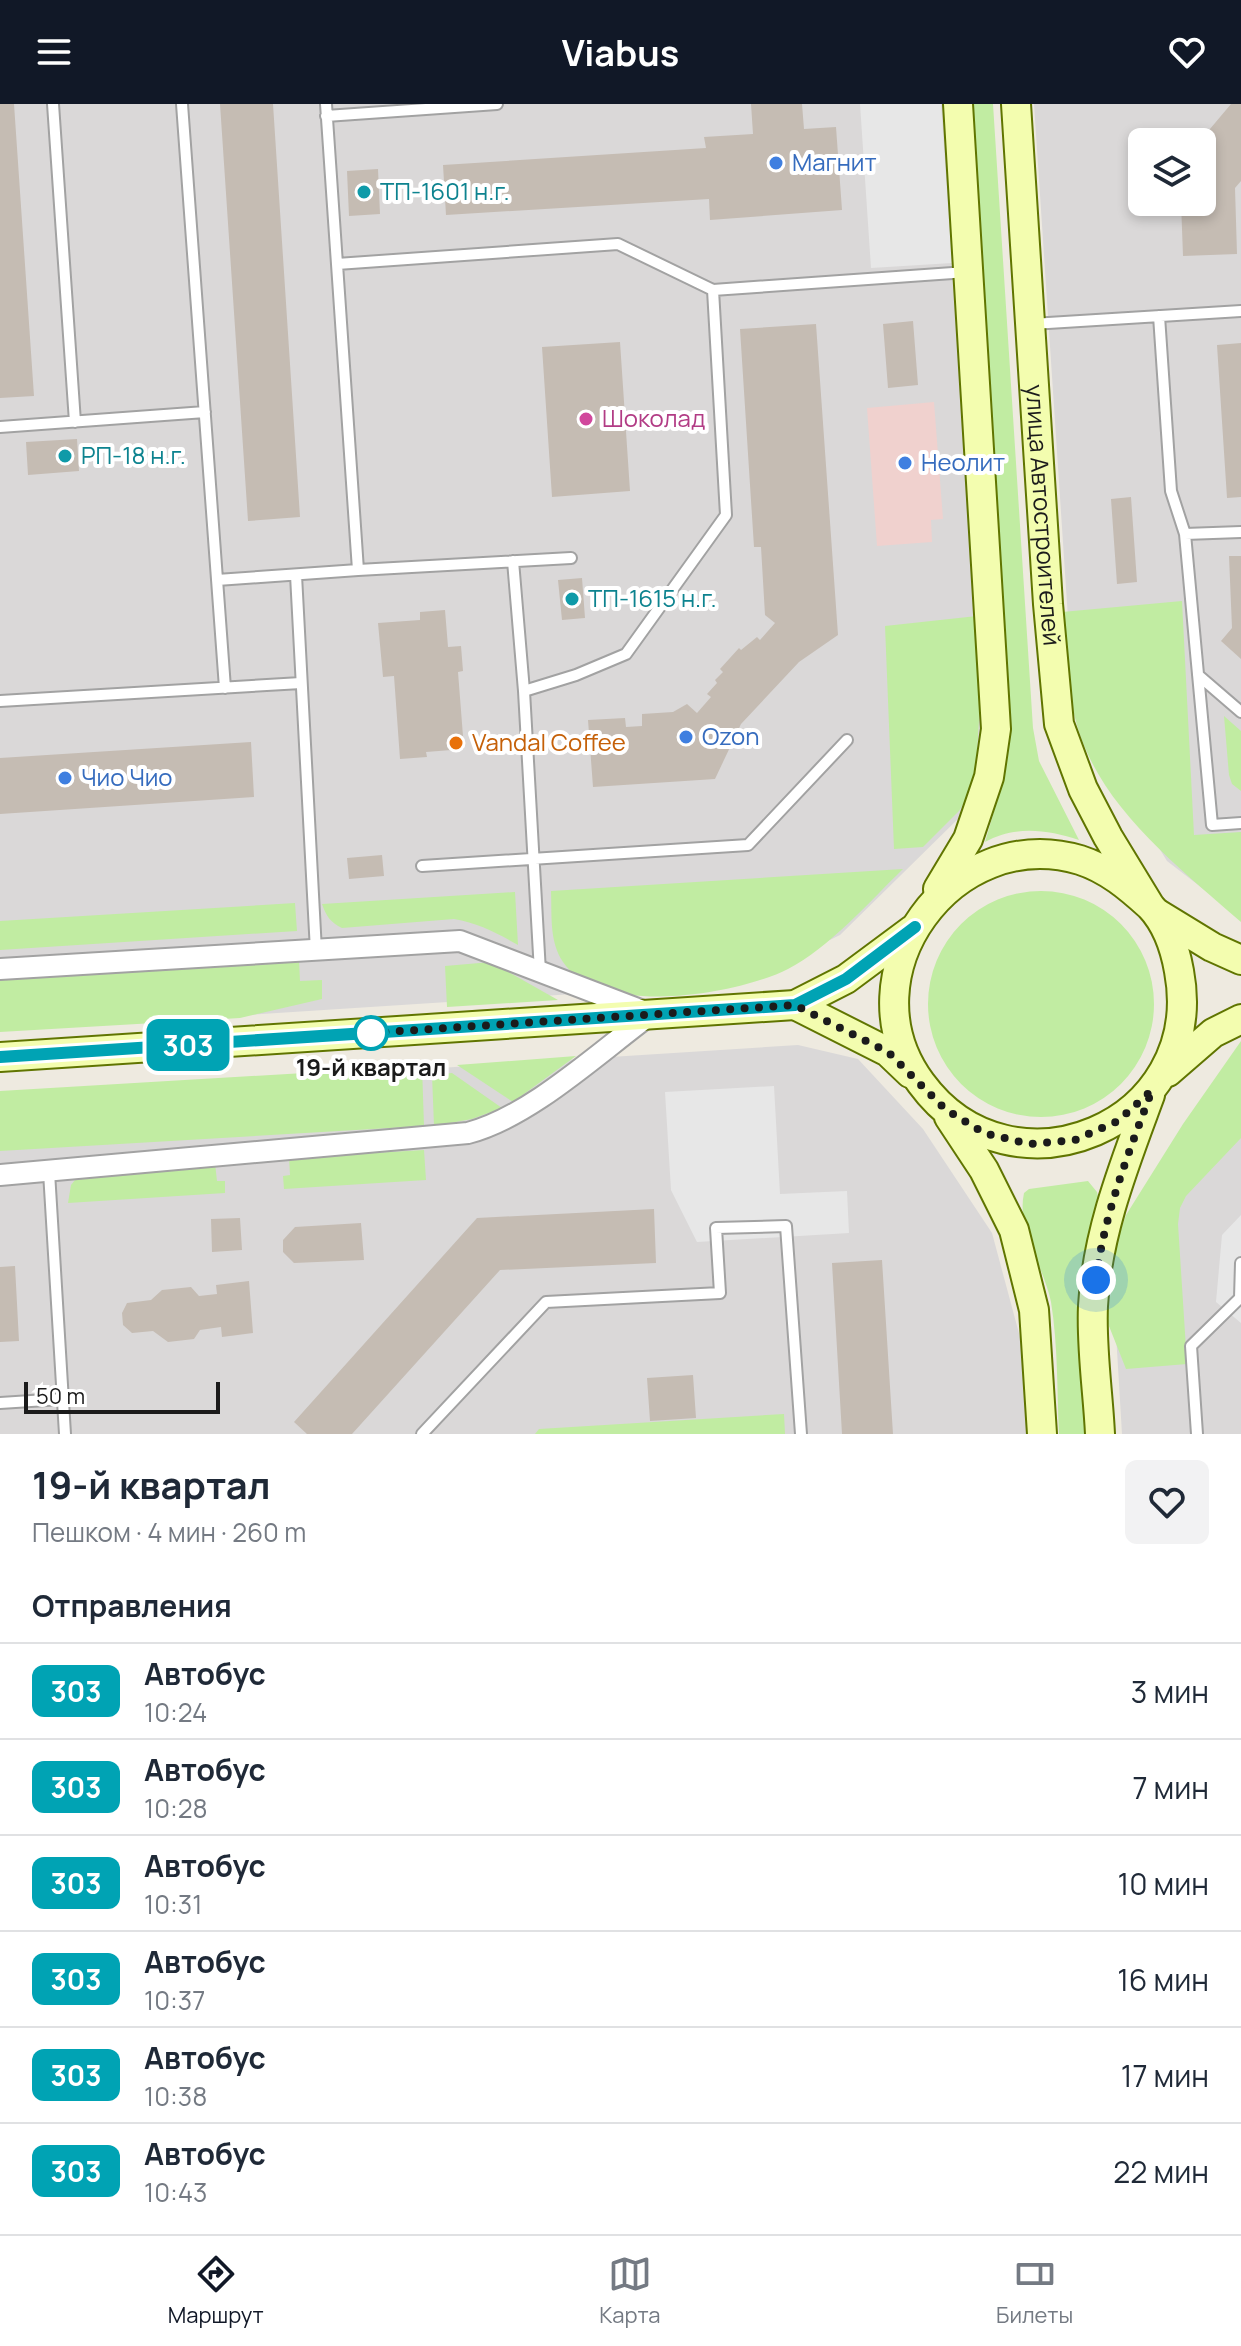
<!DOCTYPE html>
<html lang="ru">
<head>
<meta charset="utf-8">
<style>
	:root { --surface:#fff; --page:#f2f2f3; --text:#1f2937; --muted:#747a83; --line:#e0e1e3; --accent:#111827 }
	body { margin:0; font-family:Manrope,sans-serif; background:var(--page); color:var(--text); height:100vh; display:flex; flex-direction:column; font-size:30px; white-space:nowrap }
	* { box-sizing:border-box; margin:0 }
	p { font-size:26px; color:var(--muted) }
	.icon { flex:none; width:44px; height:44px; fill:none; stroke:currentColor; stroke-width:2; stroke-linecap:round; stroke-linejoin:round }
	.map { position:relative; height:1330px; overflow:hidden }
	.details { display:flex; flex-direction:column; background:var(--surface); flex:1 }
	.details>* { flex:none }
	.badge { padding:0 16px; border-radius:12px; font-size:28px; line-height:52px }
	.tools { position:absolute; left:1128px; top:24px; display:grid; gap:16px }
	.tools a { display:grid; place-items:center; width:88px; height:88px; border-radius:12px; background:var(--surface); box-shadow:0 4px 12px #0003; font-size:40px }
	.scale { position:absolute; left:24px; bottom:20px; width:196px; box-sizing:border-box; padding-left:8px; border:4px solid #1b1b1b; border-top:0; font-size:22px; line-height:28px; white-space:nowrap; color:#1b1b1b; -webkit-text-stroke:6px #fff; paint-order:stroke }
	.you { position:absolute; width:40px; height:40px; margin:-20px; border:6px solid #fff; border-radius:50%; background:#1a73e8; box-shadow:0 0 0 12px #1a73e833 }
	.map>.badge { position:absolute; translate:-50% -50%; box-shadow:0 0 0 4px #fff }
	h2 { padding:0 32px; font-size:30px; line-height:72px }
	.round { display:grid; place-items:center; flex:none; width:84px; height:84px; border-radius:12px; background:var(--page) }
	.overview { display:flex; align-items:center; justify-content:space-between; height:136px; padding:0 32px }
	h1 { font-size:38px; font-weight:700; line-height:60px }
	ul { padding:0; list-style:none }
	li { display:flex; align-items:center; gap:24px; height:96px; padding:0 32px; border-top:2px solid var(--line) }
	li div { flex:1 }
	li b { display:block; font-size:30px }
	li em { font-style:normal }
	li .badge { min-width:88px; font-weight:700; text-align:center }
	header { display:flex; justify-content:space-between; align-items:center; height:104px; padding:0 32px; background:var(--accent); color:#fff; font-size:36px; font-weight:700 }
	.tabs { display:flex; justify-content:space-around; align-items:center; height:112px; border-top:2px solid var(--line); background:var(--surface); font-size:22px; color:var(--muted) }
	.tabs a { display:grid; justify-items:center; gap:4px }
	.tabs .current { color:var(--accent) }
	.map>svg:first-child { display:block }
	.residential { fill:#dad8d8; fill-rule:evenodd }
	.commercial { fill:#f0d1ce }
	.grass { fill:#c1eca2 }
	.parking { fill:#e7e7e7 }
	.building { fill:#c5bcb3 }
	.lines { fill:none; stroke-linecap:round; stroke-linejoin:round }
	.service-casing { stroke:#a2a2a2; stroke-width:14 }
	.minor-casing { stroke:#a2a2a2; stroke-width:24 }
	.secondary-casing { stroke:#607500; stroke-width:32 }
	.service { stroke:#fff; stroke-width:10 }
	.minor { stroke:#fff; stroke-width:20 }
	.secondary { stroke:#f3fdaf; stroke-width:28 }
	.line-casing { stroke:#fff; stroke-width:18 }
	.line { stroke:#00a3b4; stroke-width:12 }
	.walk { stroke:#1b1b1b; stroke-width:8; stroke-dasharray:0 14.4 }
	.shop-dot { fill:#3f7fe0; stroke:#fff; stroke-width:3 }
	.culture-dot { fill:#0f9aa8; stroke:#fff; stroke-width:3 }
	.hotel-dot { fill:#d1479c; stroke:#fff; stroke-width:3 }
	.food-dot { fill:#e8710a; stroke:#fff; stroke-width:3 }
	.stop-dot { fill:#fff; stroke:#00a3b4; stroke-width:4 }
	.labels { text-anchor:middle; stroke-width:8; stroke-linejoin:round; paint-order:stroke }
	.shop-label { font-size:24px; fill:#366cbe; stroke:#fff; text-anchor:start }
	.culture-label { font-size:24px; fill:#0d838f; stroke:#fff; text-anchor:start }
	.hotel-label { font-size:24px; fill:#b23c85; stroke:#fff; text-anchor:start }
	.street-label { font-size:24px; fill:#1b1b1b; stroke:#fff }
	.food-label { font-size:24px; fill:#c56008; stroke:#fff; text-anchor:start }
	.stop-label { font-size:24px; font-weight:bold; fill:#1b1b1b; stroke:#fff }
</style>
</head>
<body>
<header><svg class="icon" aria-label="menu" viewBox="0 0 24 24"><path d="M4 6h16M4 12h16M4 18h16"/></svg>Viabus<svg class="icon" aria-label="heart" viewBox="0 0 24 24"><path d="M12 20l-8-8c-3-5 5-10 8-4 3-6 11-1 8 4z"/></svg></header>
<div class="map">
<svg width="1241" height="1330" viewBox="0 0 1241 1330">
	<rect width="100%" height="100%" fill="#eeeae0"/>
	<path class="residential" d="M 0,0 L 946,0 L 985,616 L 962,711 L 840,831 L 742,879 L 0,927 Z
		M 1034,0 L 1241,0 L 1241,814 L 1167,757 L 1074,605 ZM 1142,38 L 1202,38 L 1202,98 L 1142,98 Z
		M 798,941 L 858,955 L 923,1025 L 992,1129 L 1024,1248 L 1029,1330 L 0,1330 L 0,992 Z
		M 1241,953 L 1241,1330 L 1122,1330 L 1115,1213 Z"/>
	<path class="commercial" d="M 934,298 L 943,415 L 931,416 L 932,438 L 877,442 L 867,304 Z"/>
	<path class="grass" d="M 965,0 L 993,0 L 1033,624 L 1039,657 L 1079,736 C 1048,726 1015,721 985,738 L 1000,687 L 1004,629 Z
		M 1182,497 L 1194,731 L 1241,728 L 1241,818 C 1186,770 1115,714 1086,646 C 1067,603 1066,554 1062,508 Z
		M 977,512 L 981,582 L 976,667 L 971,687 L 959,707 L 923,743 L 894,745 L 885,522 Z
		M 1224,612 L 1241,627 L 1241,687 L 1232,680 L 1229,671 Z
		M 903,765 C 870,797 829,844 788,865 C 737,891 600,914 563,858 C 549,837 552,811 551,787 Z
		M928 900a113 113 0 1 1 226 0a113 113 0 1 1-226 0Z
		M 515,788 L 518,841 C 497,829 478,819 454,815 L 342,824 C 331,819 326,812 322,800 Z
		M 295,799 L 297,827 L 0,846 L 0,817 Z
		M 299,856 L 300,877 L 322,876 L 322,895 L 240,914 L 0,928 L 0,874 Z
		M 491,858 L 558,896 L 447,903 L 445,862 Z
		M 1241,937 L 1241,1034 L 1186,1092 L 1180,1104 L 1178,1120 L 1187,1260 L 1126,1265 L 1107,1217 L 1117,1137 L 1126,1111 L 1183,1020 Z
		M 576,952 L 513,998 L 457,961 Z
		M 422,962 L 424,1022 L 0,1047 L 0,987 Z
		M 452,969 L 502,1004 L 472,1015 L 434,1022 L 432,971 Z
		M 424,1046 L 426,1076 L 284,1085 L 283,1072 L 290,1071 L 289,1054 Z
		M 215,1059 L 217,1077 L 225,1077 L 225,1089 L 68,1099 L 71,1081 L 79,1071 Z
		M 1088,1077 L 1097,1088 L 1099,1097 L 1087,1330 L 1059,1330 C 1057,1287 1058,1241 1051,1198 C 1044,1163 1016,1125 1024,1089 L 1029,1085 Z
		M 784,1310 L 785,1330 L 535,1330 L 539,1325 Z"/>
	<path class="parking" d="M 860,0 L 941,0 L 952,159 L 871,164 Z
		M 774,982 L 780,1090 L 847,1087 L 849,1129 L 697,1138 L 671,1086 L 665,988 Z
		M 1241,1111 L 1241,1219 L 1216,1198 L 1222,1131 Z"/>
	<path class="building" d="M 0,0 L 14,0 L 34,292 L 0,294 Z
		M 220,0 L 273,0 L 300,413 L 248,417 Z
		M 751,0 L 802,0 L 804,25 L 836,23 L 842,106 L 710,116 L 709,95 L 446,111 L 443,61 L 706,44 L 704,33 L 753,30 Z
		M 1231,0 L 1241,0 L 1241,77 L 1235,84 L 1237,150 L 1183,152 L 1181,98 L 1202,98 L 1202,38 L 1199,38 Z
		M 378,65 L 380,110 L 349,112 L 347,67 Z
		M 913,217 L 918,281 L 888,284 L 883,220 Z
		M 816,220 L 838,531 L 799,558 L 741,620 L 715,675 L 593,683 L 588,616 L 625,614 L 626,623 L 642,622 L 642,610 L 673,608 L 687,600 L 697,609 L 711,593 L 707,590 L 717,579 L 715,576 L 723,568 L 720,565 L 739,544 L 741,546 L 757,533 L 760,536 L 775,519 L 765,511 L 761,443 L 754,443 L 740,225 Z
		M 620,238 L 630,387 L 552,393 L 542,243 Z
		M 1241,239 L 1241,393 L 1227,394 L 1217,241 Z
		M 77,335 L 79,367 L 28,371 L 26,338 Z
		M 1131,393 L 1137,478 L 1117,480 L 1111,395 Z
		M 1229,452 L 1241,452 L 1241,555 L 1221,537 L 1232,524 Z
		M 582,474 L 585,514 L 562,516 L 558,476 Z
		M 445,506 L 448,543 L 461,542 L 463,567 L 458,568 L 464,645 L 426,648 L 427,653 L 400,655 L 394,572 L 383,573 L 378,519 L 420,516 L 420,508 Z
		M 251,638 L 254,693 L 0,710 L 0,654 Z
		M 382,751 L 384,772 L 349,775 L 347,754 Z
		M 654,1105 L 656,1159 L 500,1166 L 352,1330 L 307,1330 L 294,1318 L 477,1114 Z
		M 240,1114 L 242,1146 L 212,1148 L 211,1115 Z
		M 361,1119 L 364,1156 L 294,1159 L 283,1148 L 283,1136 L 295,1123 Z
		M 882,1156 L 893,1330 L 842,1330 L 832,1159 Z
		M 15,1162 L 19,1237 L 0,1238 L 0,1163 Z
		M 249,1177 L 253,1229 L 222,1233 L 221,1223 L 200,1226 L 194,1235 L 168,1238 L 153,1227 L 132,1229 L 123,1221 L 122,1209 L 127,1199 L 151,1196 L 162,1186 L 191,1183 L 199,1192 L 217,1190 L 216,1181 Z
		M 693,1271 L 696,1314 L 650,1317 L 647,1274 Z"/>
	<g class="lines">
		<defs>
			<path id="service" d="M 53,0 L 75,318
				M 182,0 L 225,584
				M 326,12 L 497,0
				M 337,160 L 618,140 L 713,186 L 967,168
				M 1159,212 L 1171,387 L 1185,430 L 1241,428
				M 1032,220 L 1241,207
				M 0,323 L 205,308
				M 1185,430 L 1212,721 L 1241,719
				M 513,457 L 524,587
				M 358,466 L 571,454
				M 296,471 L 316,847
				M 217,476 L 358,466 L 326,0
				M 1198,571 L 1241,608
				M 0,597 L 301,579
				M 422,762 L 748,741 L 847,636
				M 540,868 L 524,587 L 576,571 L 626,550 L 726,411 L 713,186
				M 49,1068 L 65,1330
				M 0,1299 L 62,1295
				M 422,1330 L 546,1198 L 720,1189 L 716,1124 L 786,1122 L 801,1330
				M 1197,1330 L 1191,1242 L 1240,1194 L 1241,1159"/>
			<path id="minor" d="M 0,865 L 460,837 L 643,907
				M 0,1071 L 468,1029 C 530,1013 598,949 651,910"/>
			<g id="secondary">
				<path id="s1" d="M 1016,0 L 1048,500 L 1059,620 L 1083,685 L 1108,733 L 1150,802 C 1167,820 1175,844 1179,867 C 1208,1021 1012,1103 921,979 C 841,871 953,718 1080,756 C 1108,765 1129,783 1150,802"/>
				<path d="M 938,785 L 968,735 L 989,673 L 996,625 L 958,0"/>
				<path d="M 1158,810 L 1212,843 L 1241,856"/>
				<path d="M 795,901 L 888,948 L 910,969"/>
				<path d="M 0,953 L 795,901 L 846,875 L 912,826"/>
				<path d="M 1168,968 L 1213,929 L 1241,915"/>
				<path d="M 949,1013 L 984,1066 L 1014,1126 L 1034,1206 L 1042,1330"/>
				<path d="M 1100,1330 C 1098,1288 1091,1244 1093,1202 C 1097,1128 1125,1059 1150,991"/>
			</g>
		</defs>
		<use href="#service" class="service-casing"/>
		<use href="#minor" class="minor-casing"/>
		<use href="#secondary" class="secondary-casing"/>
		<use href="#service" class="service"/>
		<use href="#minor" class="minor"/>
		<use href="#secondary" class="secondary"/>
	</g>
	<g class="lines">
		<defs>
			<path id="line" d="M 0,953 L 795,901 L 846,875 L 915,823"/>
		</defs>
		<use href="#line" class="line-casing"/>
		<use href="#line" class="line"/>
		<path class="walk" d="M 371,929 L 795,901 L 888,948 L 945,1005 L 984,1029 L 1029,1040 L 1075,1036 L 1118,1017 L 1152,986 C 1129,1048 1104,1110 1096,1176"/>
	</g>
	<g class="shop-dot">
		<circle cx="776" cy="59" r="8"/>
		<circle cx="905" cy="359" r="8"/>
		<circle cx="686" cy="633" r="8"/>
		<circle cx="65" cy="674" r="8"/>
	</g>
	<g class="culture-dot">
		<circle cx="364" cy="88" r="8"/>
		<circle cx="65" cy="352" r="8"/>
		<circle cx="572" cy="495" r="8"/>
	</g>
	<circle class="hotel-dot" cx="586" cy="315" r="8"/>
	<circle class="food-dot" cx="456" cy="639" r="8"/>
	<circle class="stop-dot" cx="371" cy="929" r="16"/>
	<g class="labels">
		<g class="shop-label">
			<text x="792" y="67">Магнит</text>
			<text x="921" y="367">Неолит</text>
			<text x="702" y="641">Ozon</text>
			<text x="81" y="682">Чио Чио</text>
		</g>
		<g class="culture-label">
			<text x="380" y="96">ТП-1601 н.г.</text>
			<text x="81" y="360">РП-18 н.г.</text>
			<text x="588" y="503">ТП-1615 н.г.</text>
		</g>
		<g class="hotel-label">
			<text x="602" y="323">Шоколад</text>
		</g>
		<g class="street-label">
			<text dy="8" stroke="none"><textPath href="#s1" startOffset="412">улица Автостроителей</textPath></text>
		</g>
		<g class="food-label">
			<text x="472" y="647">Vandal Coffee</text>
		</g>
		<g class="stop-label">
			<text x="371" y="972">19-й квартал</text>
		</g>
	</g>
</svg>
<div class="tools">
<a><svg class="icon" aria-label="layers" viewBox="0 0 24 24"><path d="M12 4l9 5-9 5-9-5zM3 14l9 5 9-5"/></svg></a>
</div>
<div class="scale">50 m</div>
<div class="you" style="left:1096px;top:1176px"></div>
<b class="badge" style="left:188px;top:941px;background:#00a3b4;color:#fff">303</b>
</div>
<section class="details">
<div class="overview"><div><h1>19-й квартал</h1><p>Пешком · 4 мин · 260 m</p></div><a class="round"><svg class="icon" aria-label="heart" viewBox="0 0 24 24"><path d="M12 20l-8-8c-3-5 5-10 8-4 3-6 11-1 8 4z"/></svg></a></div>
<h2>Отправления</h2>
<ul>
<li><span class="badge" style="background:#00a3b4;color:#fff">303</span><div><b>Автобус</b><p>10:24</p></div><em>3 мин</em></li>
<li><span class="badge" style="background:#00a3b4;color:#fff">303</span><div><b>Автобус</b><p>10:28</p></div><em>7 мин</em></li>
<li><span class="badge" style="background:#00a3b4;color:#fff">303</span><div><b>Автобус</b><p>10:31</p></div><em>10 мин</em></li>
<li><span class="badge" style="background:#00a3b4;color:#fff">303</span><div><b>Автобус</b><p>10:37</p></div><em>16 мин</em></li>
<li><span class="badge" style="background:#00a3b4;color:#fff">303</span><div><b>Автобус</b><p>10:38</p></div><em>17 мин</em></li>
<li><span class="badge" style="background:#00a3b4;color:#fff">303</span><div><b>Автобус</b><p>10:43</p></div><em>22 мин</em></li>
</ul>
</section>
<nav class="tabs">
<a class="current"><svg class="icon" aria-label="directions" viewBox="0 0 24 24"><path d="M12 3l9 9-9 9-9-9zM9 14v-3h6M13 9l2 2-2 2"/></svg>Маршрут</a>
<a><svg class="icon" aria-label="map" viewBox="0 0 24 24"><path d="M3 6l6-2 6 2 6-2v14l-6 2-6-2-6 2zM9 4v14M15 6v14"/></svg>Карта</a>
<a><svg class="icon" aria-label="tickets" viewBox="0 0 24 24"><path d="M3 7h18v10H3zM15 7v10"/></svg>Билеты</a>
</nav>
</body>
</html>
